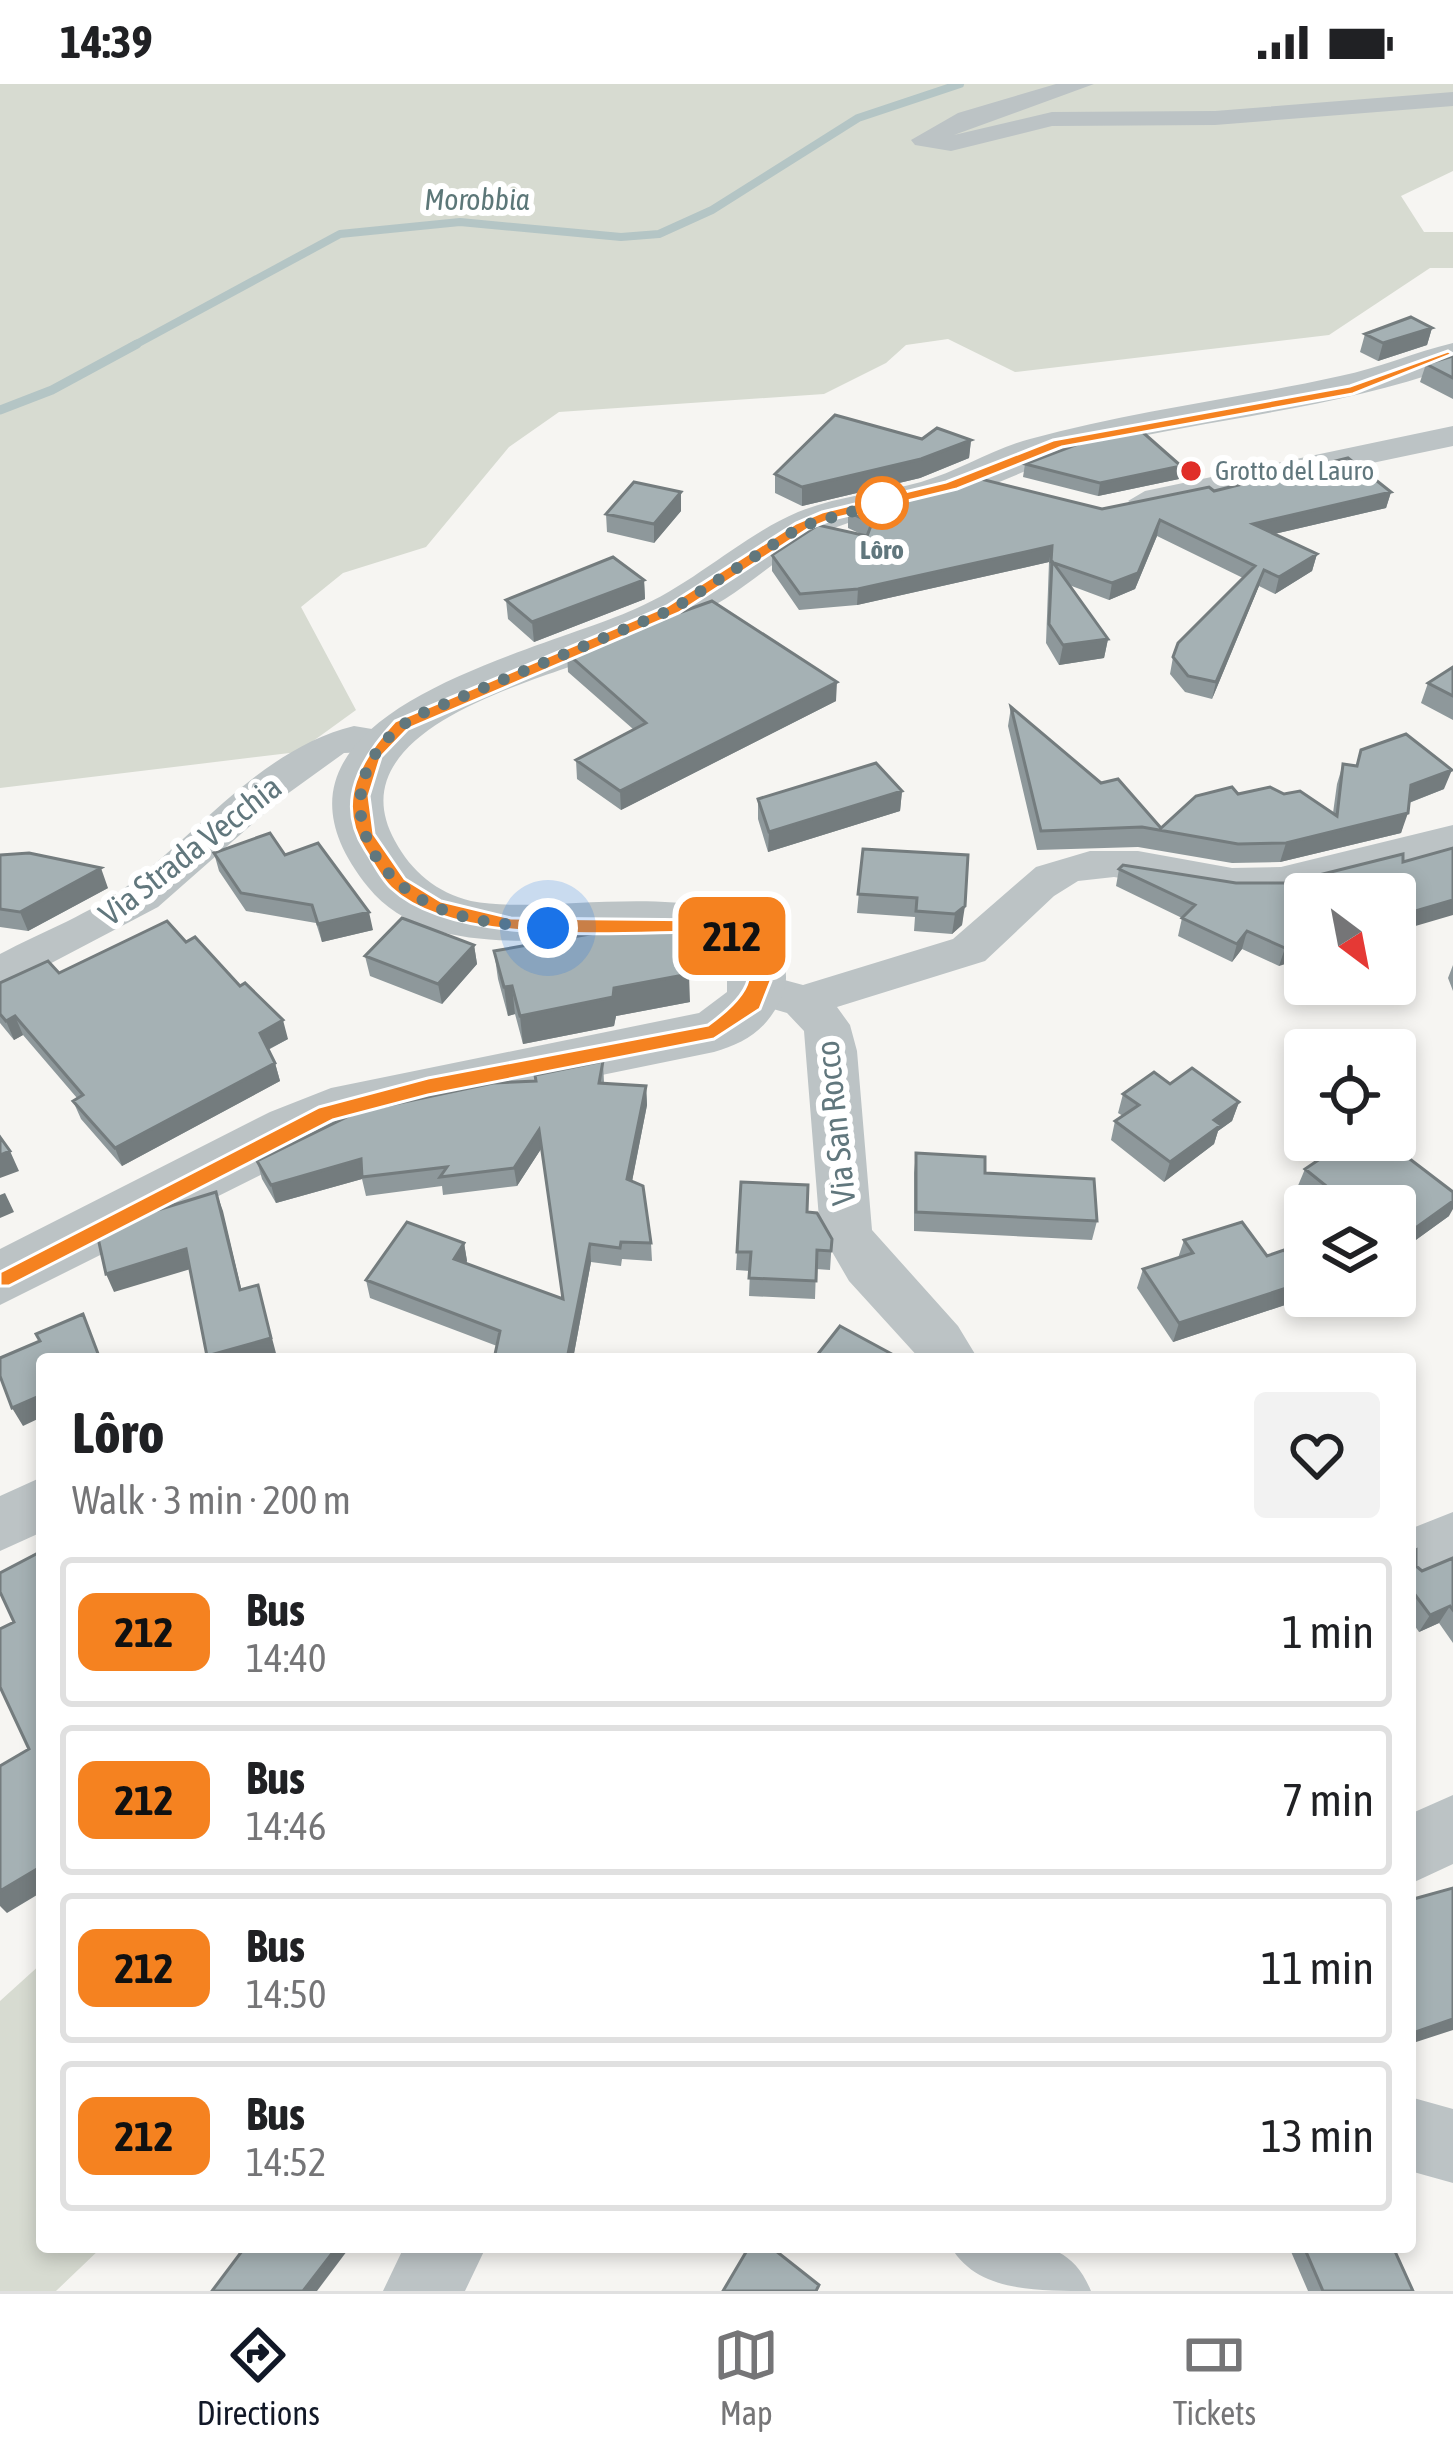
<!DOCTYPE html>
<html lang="en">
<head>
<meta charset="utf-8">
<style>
	:root { --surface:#fff; --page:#f2f2f2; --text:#202124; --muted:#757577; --line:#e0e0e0; --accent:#111827 }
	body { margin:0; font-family:"Asap Condensed",sans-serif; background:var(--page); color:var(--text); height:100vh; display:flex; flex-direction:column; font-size:45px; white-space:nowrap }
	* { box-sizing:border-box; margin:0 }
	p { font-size:39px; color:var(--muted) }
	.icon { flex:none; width:66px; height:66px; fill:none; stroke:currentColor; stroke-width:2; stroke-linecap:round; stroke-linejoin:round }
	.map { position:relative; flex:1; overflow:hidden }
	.side { position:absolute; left:36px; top:1269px; width:1380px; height:900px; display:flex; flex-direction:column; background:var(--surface); border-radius:12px; box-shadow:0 6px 18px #0003 }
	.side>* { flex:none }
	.badge { padding:0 24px; border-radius:18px; font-size:42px; line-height:78px }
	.needle { width:78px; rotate:148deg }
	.fabs { position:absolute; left:1284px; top:789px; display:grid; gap:24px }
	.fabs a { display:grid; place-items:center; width:132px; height:132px; border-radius:12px; background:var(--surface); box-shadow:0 6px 18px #0003; font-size:60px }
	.you { position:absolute; width:60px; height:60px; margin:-30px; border:9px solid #fff; border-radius:50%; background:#1a73e8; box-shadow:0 0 0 18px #1a73e833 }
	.map>.badge { position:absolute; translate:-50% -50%; box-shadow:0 0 0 6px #fff }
	.round { display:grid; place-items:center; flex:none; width:126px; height:126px; border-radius:12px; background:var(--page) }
	.head { display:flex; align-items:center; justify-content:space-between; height:204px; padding:0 36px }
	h1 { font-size:57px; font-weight:700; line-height:90px }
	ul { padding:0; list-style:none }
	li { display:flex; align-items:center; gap:36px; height:150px; margin:0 24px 18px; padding:0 12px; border:6px solid var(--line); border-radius:12px }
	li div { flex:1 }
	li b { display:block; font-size:45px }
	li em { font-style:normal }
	li .badge { min-width:132px; font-weight:700; text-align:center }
	.status { display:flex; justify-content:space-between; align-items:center; height:84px; padding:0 60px; background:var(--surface); direction:ltr }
	.status svg { height:33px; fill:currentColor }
	.tab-bar { display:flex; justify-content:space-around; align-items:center; height:168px; border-top:3px solid var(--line); background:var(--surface); font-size:33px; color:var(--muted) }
	.tab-bar a { display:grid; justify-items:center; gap:6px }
	.tab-bar .current { color:var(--accent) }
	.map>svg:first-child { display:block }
	.green { fill:#d7dbd1 }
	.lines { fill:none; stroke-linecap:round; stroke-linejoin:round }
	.stream-far1 { stroke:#b4c5c5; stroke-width:8 }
	.stream { stroke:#b4c5c5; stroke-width:9 }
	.minor { fill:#bcc3c5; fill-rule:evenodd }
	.tertiary { fill:#bcc3c5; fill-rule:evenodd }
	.wall { fill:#8e989b }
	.shaded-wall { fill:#747c7e }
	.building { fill:#a5b1b4; stroke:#747c7e; stroke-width:3 }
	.line { fill:#f58220; stroke:#fff; stroke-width:3 }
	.walk { stroke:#61777d; stroke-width:12; stroke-dasharray:0 21.6 }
	.poi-dot { fill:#e02e28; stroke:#fff; stroke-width:4.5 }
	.stop-dot { fill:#fff; stroke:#f58220; stroke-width:6 }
	.labels { text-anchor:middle; stroke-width:12; stroke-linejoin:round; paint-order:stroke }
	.far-poi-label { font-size:27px; fill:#61777d; stroke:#fff; text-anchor:start }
	.far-stop-label { font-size:27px; font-weight:bold; fill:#61777d; stroke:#fff }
	.far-water-label { font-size:30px; font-style:italic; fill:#5c7778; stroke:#fff }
	.street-label { font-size:33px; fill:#61777d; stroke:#fff }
</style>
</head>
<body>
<div class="status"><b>14:39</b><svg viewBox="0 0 49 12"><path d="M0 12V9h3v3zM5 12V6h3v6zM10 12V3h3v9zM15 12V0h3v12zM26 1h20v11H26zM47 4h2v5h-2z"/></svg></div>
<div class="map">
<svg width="1453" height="2207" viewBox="0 0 1453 2207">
	<rect width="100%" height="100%" fill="#f6f5f2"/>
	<path class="green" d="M 0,0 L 1453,0 L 1453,87 L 1401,112 L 1424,148 L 1453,148 L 1453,184 L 1430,184 L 1329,251 L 1015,288 L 948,255 L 906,261 L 886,279 L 824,310 L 559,328 L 509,363 L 426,463 L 343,489 L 301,523 L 356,626 L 298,668 L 0,704 Z
		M 42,1879 L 42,2163 L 102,2163 L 56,2207 L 0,2207 L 0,1917 Z"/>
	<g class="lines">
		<path class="stream-far1" d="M 131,263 L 340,150 L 460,138 L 621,153 L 659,150 L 712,126 L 858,34 L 960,0"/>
		<path class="stream" d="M 0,326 L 52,306 L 137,260"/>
		<path class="minor" d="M 1056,0 L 1094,0 L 954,51 L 1052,28 L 1215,27 L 1453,8 L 1453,22 L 1215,41 L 1052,42 L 951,67 L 915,61 L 911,56 L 958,29 Z
			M 1453,342 L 1453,362 L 1145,427 L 1128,417 L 1145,407 Z
			M 354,642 L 396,649 L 402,658 L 396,667 L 344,669 L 283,713 L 158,823 L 0,906 L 0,870 C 42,848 92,829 130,800 C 202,745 264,664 354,642 Z
			M 1453,741 L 1453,769 L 1281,812 L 1232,812 L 1114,793 L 1078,797 L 1054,812 L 985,877 L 837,923 L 850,941 L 857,967 L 872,1146 L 958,1242 L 978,1275 L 920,1275 L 849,1197 L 820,1147 L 804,947 L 787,929 L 742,916 L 735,905 L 742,894 L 758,889 L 803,901 L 953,855 L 1036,783 L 1090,767 L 1138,767 L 1232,784 L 1281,783 Z
			M 42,1393 L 42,1448 L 0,1467 L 0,1412 Z
			M 1453,1428 L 1453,1482 L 1410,1499 L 1410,1445 Z
			M 1453,1711 L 1453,1780 L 1410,1800 L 1410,1730 Z
			M 1410,2013 L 1453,2025 L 1453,2099 L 1410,2087 Z
			M 404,2163 L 486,2163 L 465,2207 L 383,2207 Z
			M 951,2163 C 1010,2163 1065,2143 1091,2207 C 1032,2207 977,2207 951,2163 Z"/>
		<path class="tertiary" d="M 1453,259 L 1453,283 C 1338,324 1217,334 1099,361 C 1047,374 1004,399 954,415 C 919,426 882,428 848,439 C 801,454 765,489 725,515 C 686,539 643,557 601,572 C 531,598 334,647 395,757 C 411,787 437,809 471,817 C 552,834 736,783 780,870 C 791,891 786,910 773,929 C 759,951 738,961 714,968 L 363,1040 L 0,1221 L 0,1165 L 270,1028 L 331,1004 L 699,929 L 727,908 L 727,878 C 670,812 455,910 368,803 C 229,631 532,571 635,525 C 694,500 740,453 798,428 C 837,412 880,409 921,398 C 959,387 992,365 1030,355 C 1132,327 1237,315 1340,292 C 1379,284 1415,268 1453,259 Z"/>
	</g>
	<path class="wall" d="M 1432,244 L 1427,261 L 1378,277 L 1360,268 L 1365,250 Z
		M 1453,272 L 1453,315 L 1420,298 L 1426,280 Z
		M 922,355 L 971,356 L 969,374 L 920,394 L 802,422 L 775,409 L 775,390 Z
		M 1025,380 L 1179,395 L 1098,412 L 1023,393 Z
		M 1214,407 L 1391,408 L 1386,424 L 1274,450 L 1317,470 L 1312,487 L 1275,510 L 1259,502 L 1212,615 L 1185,608 L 1170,590 L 1173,573 L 1243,494 L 1157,452 L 1135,505 L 1109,516 L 1069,501 L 1108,555 L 1104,574 L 1059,581 L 1046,559 L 1049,478 L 857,521 L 799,526 L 772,487 L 772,471 L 861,450 L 848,444 L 848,428 L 1102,425 Z
		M 681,427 L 654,459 L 607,448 L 606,430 Z
		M 644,496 L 645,515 L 534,558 L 508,535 L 506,516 Z
		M 567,569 L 836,617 L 621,726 L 577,695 L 576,676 L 633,645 L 568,588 Z
		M 1453,583 L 1453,636 L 1421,619 L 1428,599 Z
		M 1011,623 L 1101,699 L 1161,744 L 1238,710 L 1284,710 L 1333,729 L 1337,700 L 1343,680 L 1444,705 L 1409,719 L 1401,749 L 1280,778 L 1232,779 L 1138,763 L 1037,766 L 1008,642 Z
		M 902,707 L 900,727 L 768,768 L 758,735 L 758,715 Z
		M 863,765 L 968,771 L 962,841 L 952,850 L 914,847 L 915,833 L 857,829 Z
		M 214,769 L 285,771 L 373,846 L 322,858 L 316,839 L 246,827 L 219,787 Z
		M 1403,770 L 1279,882 L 1242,865 L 1232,878 L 1178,852 L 1182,834 L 1116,802 L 1119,785 L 1236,799 L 1287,799 Z
		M 0,771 L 108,804 L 28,847 L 0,843 Z
		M 186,858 L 288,955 L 268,966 L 275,979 L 280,997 L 122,1082 L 81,1035 L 73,1017 L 77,1014 L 23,951 L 14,956 L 0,939 L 0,899 L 59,889 Z
		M 474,861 L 477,880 L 442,920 L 370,892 L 365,872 Z
		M 494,867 L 690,918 L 616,932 L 614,942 L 523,960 L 515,930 L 508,932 L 498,895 Z
		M 1453,881 L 1453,907 L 1448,894 Z
		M 603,977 L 604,999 L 646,1002 L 647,1021 L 632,1097 L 651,1159 L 652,1177 L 622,1175 L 621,1182 L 591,1178 L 573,1275 L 497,1262 L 370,1214 L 366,1196 L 464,1159 L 467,1177 L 466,1179 L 563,1215 L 541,1065 L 517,1102 L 443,1111 L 442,1102 L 366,1112 L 362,1095 L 276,1119 L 262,1095 L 257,1077 Z
		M 1170,1000 L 1239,1018 L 1232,1037 L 1218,1047 L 1214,1060 L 1164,1098 L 1111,1056 L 1115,1037 L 1123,1032 L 1118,1029 L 1123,1010 Z
		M 916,1069 L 1097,1137 L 1092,1156 L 914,1147 L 914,1089 Z
		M 1305,1085 L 1449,1132 L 1395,1171 L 1395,1122 L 1320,1122 L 1297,1104 Z
		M 807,1128 L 832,1155 L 830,1186 L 816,1185 L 815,1215 L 749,1212 L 750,1187 L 736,1186 L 737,1168 Z
		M 1184,1156 L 1267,1172 L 1305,1194 L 1305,1204 L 1300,1216 L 1173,1258 L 1137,1204 L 1143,1185 L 1178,1174 Z
		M 1410,1469 L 1416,1482 L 1422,1487 L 1453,1474 L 1453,1559 L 1439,1539 L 1419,1548 L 1410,1535 Z
		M 1289,2163 L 1393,2163 L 1413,2207 L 1308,2207 Z"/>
	<path class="shaded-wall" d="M 1432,244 L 1427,261 L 1378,277 L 1383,259 Z
		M 971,356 L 969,374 L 920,394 L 802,422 L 802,403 Z
		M 1181,382 L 1179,395 L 1098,412 L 1100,399 Z
		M 681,408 L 681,427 L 654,459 L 654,440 Z
		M 1391,408 L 1386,424 L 1249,456 L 1253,440 Z
		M 1160,436 L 1157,452 L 1135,505 L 1109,516 L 1112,499 Z
		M 1052,462 L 1049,478 L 857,521 L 858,505 Z
		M 1317,470 L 1312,487 L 1275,510 L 1279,493 Z
		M 1264,486 L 1259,502 L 1212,615 L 1216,598 Z
		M 644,496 L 645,515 L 534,558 L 532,538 Z
		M 1108,555 L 1104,574 L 1059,581 L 1063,561 Z
		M 837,598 L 836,617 L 621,726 L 620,707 Z
		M 1452,686 L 1444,705 L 1403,721 L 1411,701 Z
		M 902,707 L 900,727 L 768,768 L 769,748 Z
		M 1408,729 L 1401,749 L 1280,778 L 1286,759 Z
		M 101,784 L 108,804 L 28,847 L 20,828 Z
		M 1453,816 L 1453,831 L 1395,848 L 1395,833 Z
		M 965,822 L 962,841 L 952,850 L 955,830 Z
		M 369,828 L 373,846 L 322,858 L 318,840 Z
		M 1247,847 L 1242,865 L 1232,878 L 1237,860 Z
		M 1305,859 L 1305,874 L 1279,882 L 1285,864 Z
		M 474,861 L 477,880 L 442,920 L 438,900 Z
		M 689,890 L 690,918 L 616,932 L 614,942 L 523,960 L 520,932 L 614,904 Z
		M 512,902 L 515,930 L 508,932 L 504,903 Z
		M 15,932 L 23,951 L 14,956 L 6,937 Z
		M 283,936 L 288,955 L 265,967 L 260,949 Z
		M 275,979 L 280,997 L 122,1082 L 115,1064 Z
		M 646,1002 L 647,1021 L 629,1113 L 627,1095 Z
		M 1239,1018 L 1232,1037 L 1218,1047 L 1214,1060 L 1164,1098 L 1170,1078 L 1214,1036 Z
		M 539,1046 L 541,1065 L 517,1102 L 514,1084 Z
		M 10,1067 L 19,1087 L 0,1094 L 0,1071 Z
		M 361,1075 L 362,1095 L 276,1119 L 271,1101 Z
		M 216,1108 L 223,1127 L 246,1225 L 240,1206 Z
		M 5,1109 L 14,1128 L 0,1134 L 0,1111 Z
		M 1453,1117 L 1453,1125 L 1449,1132 L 1395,1171 L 1396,1158 Z
		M 464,1159 L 467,1177 L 457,1192 L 454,1175 Z
		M 590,1160 L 591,1178 L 573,1275 L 567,1275 Z
		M 186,1165 L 194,1184 L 114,1208 L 106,1190 Z
		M 1305,1198 L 1300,1216 L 1173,1258 L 1179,1239 Z
		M 258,1201 L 277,1273 L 269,1275 L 208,1275 L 207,1272 Z
		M 42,1311 L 42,1333 L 23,1342 L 12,1324 Z
		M 1450,1522 L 1439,1539 L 1419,1548 L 1430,1531 Z
		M 42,1782 L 42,1808 L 7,1829 L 0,1822 L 0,1807 Z
		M 1453,1935 L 1453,1946 L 1410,1960 L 1410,1950 Z
		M 337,2163 L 350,2163 L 317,2207 L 303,2207 Z"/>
	<path class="building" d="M 1411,233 L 1432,244 L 1383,259 L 1365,250 Z
		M 1453,272 L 1453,294 L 1426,280 Z
		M 835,331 L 922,355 L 937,344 L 971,356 L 921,375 L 802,403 L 775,390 Z
		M 1139,345 L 1181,382 L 1100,399 L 1025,380 L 1083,358 Z
		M 1348,374 L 1391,408 L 1253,440 L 1317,470 L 1279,493 L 1264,486 L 1216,598 L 1188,592 L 1173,573 L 1178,559 L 1255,482 L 1160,436 L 1138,489 L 1112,499 L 1051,478 L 1052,462 L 858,505 L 800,510 L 772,471 L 818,441 L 867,452 L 872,439 L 848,428 L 981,395 L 1102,425 L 1209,403 L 1214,407 Z
		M 634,398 L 681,408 L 654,440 L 606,430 Z
		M 613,473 L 644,496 L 532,538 L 506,516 Z
		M 1052,477 L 1108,555 L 1063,561 L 1049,540 Z
		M 712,517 L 837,598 L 620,707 L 576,676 L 646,639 L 567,569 Z
		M 1453,583 L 1453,612 L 1428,599 Z
		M 1011,623 L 1101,699 L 1118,695 L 1161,744 L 1196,712 L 1232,703 L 1238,710 L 1270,703 L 1284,710 L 1300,707 L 1337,732 L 1343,680 L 1357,682 L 1361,666 L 1406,650 L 1452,686 L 1411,701 L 1408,729 L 1286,759 L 1238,760 L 1142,743 L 1041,747 Z
		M 876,679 L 902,707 L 769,748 L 758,715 Z
		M 270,749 L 285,771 L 318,759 L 369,828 L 318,840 L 312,821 L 241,809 L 214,769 Z
		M 1453,764 L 1453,816 L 1395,833 L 1395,810 L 1305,810 L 1305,859 L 1285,864 L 1247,847 L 1237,860 L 1182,834 L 1195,821 L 1119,785 L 1123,781 L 1236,799 L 1287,799 L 1403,770 L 1403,778 Z
		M 863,765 L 968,771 L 965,822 L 955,830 L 916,827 L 917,814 L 858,810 Z
		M 29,769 L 101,784 L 20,828 L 0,825 L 0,771 Z
		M 402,834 L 474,861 L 438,900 L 365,872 Z
		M 669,836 L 689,890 L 614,904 L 613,913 L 520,932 L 512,902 L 504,903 L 494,867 Z
		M 167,837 L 186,858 L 195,853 L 240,902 L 245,899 L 283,936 L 260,949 L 275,979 L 115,1064 L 73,1017 L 83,1011 L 15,932 L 6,937 L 0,930 L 0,899 L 48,877 L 59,889 Z
		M 603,977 L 599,999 L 646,1002 L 627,1095 L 643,1102 L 651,1159 L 621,1158 L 620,1164 L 590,1160 L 567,1275 L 494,1275 L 500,1247 L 366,1196 L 407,1138 L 464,1159 L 454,1175 L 563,1215 L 539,1046 L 514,1084 L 440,1093 L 447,1083 L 362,1093 L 361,1075 L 271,1101 L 257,1077 L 357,1028 L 493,999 L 536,997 L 535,991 Z
		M 1192,984 L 1239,1018 L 1214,1036 L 1221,1041 L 1170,1078 L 1115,1037 L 1139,1021 L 1123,1010 L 1154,988 L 1170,1000 Z
		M 0,1053 L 10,1067 L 0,1071 Z
		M 1348,1056 L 1385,1056 L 1453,1108 L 1453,1117 L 1396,1158 L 1395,1122 L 1351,1122 L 1305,1085 Z
		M 916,1069 L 985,1073 L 985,1089 L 1094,1095 L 1097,1137 L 916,1128 Z
		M 741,1098 L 808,1101 L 807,1128 L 817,1129 L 832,1155 L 831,1167 L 817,1166 L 816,1197 L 749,1194 L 751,1168 L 737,1168 Z
		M 216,1108 L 240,1206 L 258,1201 L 271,1254 L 207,1272 L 186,1165 L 106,1190 L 98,1154 L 151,1128 Z
		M 1242,1138 L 1267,1172 L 1284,1166 L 1305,1194 L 1305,1198 L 1179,1239 L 1143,1185 L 1193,1169 L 1184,1156 Z
		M 83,1230 L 100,1275 L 42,1275 L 42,1311 L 12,1324 L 0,1292 L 0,1274 L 40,1257 L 36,1250 Z
		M 840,1242 L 901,1275 L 814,1275 Z
		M 1416,1466 L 1416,1482 L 1422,1487 L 1453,1474 L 1453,1526 L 1450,1522 L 1430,1531 L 1410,1504 L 1410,1469 Z
		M 42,1467 L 42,1782 L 0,1807 L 0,1682 L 29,1665 L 0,1603 L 0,1545 L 14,1538 L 0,1508 L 0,1489 Z
		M 1453,1804 L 1453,1935 L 1410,1950 L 1410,1816 Z
		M 245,2163 L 337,2163 L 303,2207 L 212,2207 Z
		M 749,2163 L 771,2163 L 819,2201 L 816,2207 L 723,2207 Z
		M 1304,2163 L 1393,2163 L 1413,2207 L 1323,2207 Z"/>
	<path class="line" d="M 1448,267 L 1453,270 L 1353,310 L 1062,363 L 957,405 L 833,435 L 808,445 L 679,529 L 408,645 L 381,673 L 369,712 L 374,750 L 405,795 L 441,817 L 511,834 L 713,836 L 745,850 L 767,875 L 771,897 L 760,925 L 714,955 L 428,1011 L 333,1036 L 9,1202 L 0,1202 L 0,1188 L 319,1023 L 428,994 L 708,941 C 759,904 767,876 703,848 C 621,848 453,863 391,804 C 381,795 373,778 365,766 C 334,718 361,674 395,637 L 667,522 L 796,439 L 822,428 L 946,398 L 1053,356 L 1350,302 Z"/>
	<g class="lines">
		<path class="walk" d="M 548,844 C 509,841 466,838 430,820 C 346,778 333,680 418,631 L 673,525 L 802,442 L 882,419"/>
	</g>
	<circle class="poi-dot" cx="1191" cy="387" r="12"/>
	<circle class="stop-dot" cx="882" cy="419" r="24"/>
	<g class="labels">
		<g class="far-poi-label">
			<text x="1215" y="396">Grotto del Lauro</text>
		</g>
		<g class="far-stop-label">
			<text x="882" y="475">Lôro</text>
		</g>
		<g class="far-water-label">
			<text x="477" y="126">Morobbia</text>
		</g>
		<g class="street-label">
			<text transform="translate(190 766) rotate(-38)" y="12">Via Strada Vecchia</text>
			<text transform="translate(835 1039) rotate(-96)" y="12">Via San Rocco</text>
		</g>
	</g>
</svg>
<div class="fabs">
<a><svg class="needle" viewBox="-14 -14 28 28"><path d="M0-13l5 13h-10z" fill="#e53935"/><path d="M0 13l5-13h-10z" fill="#757577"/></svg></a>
<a><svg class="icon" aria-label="locate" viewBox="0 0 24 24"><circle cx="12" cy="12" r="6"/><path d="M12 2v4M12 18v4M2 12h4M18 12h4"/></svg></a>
<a><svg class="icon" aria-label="layers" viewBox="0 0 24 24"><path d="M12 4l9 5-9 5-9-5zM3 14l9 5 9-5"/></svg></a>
</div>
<div class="you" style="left:548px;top:844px"></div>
<b class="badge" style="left:732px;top:852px;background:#f58220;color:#111">212</b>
<section class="side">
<div class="head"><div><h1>Lôro</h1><p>Walk · 3 min · 200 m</p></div><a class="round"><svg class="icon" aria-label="heart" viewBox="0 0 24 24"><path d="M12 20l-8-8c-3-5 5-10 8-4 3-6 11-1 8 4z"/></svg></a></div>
<ul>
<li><span class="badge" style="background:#f58220;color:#111">212</span><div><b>Bus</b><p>14:40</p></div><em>1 min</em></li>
<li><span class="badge" style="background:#f58220;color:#111">212</span><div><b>Bus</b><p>14:46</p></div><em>7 min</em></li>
<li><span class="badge" style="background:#f58220;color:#111">212</span><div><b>Bus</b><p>14:50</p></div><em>11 min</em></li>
<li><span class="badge" style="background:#f58220;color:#111">212</span><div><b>Bus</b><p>14:52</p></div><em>13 min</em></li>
</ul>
</section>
</div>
<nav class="tab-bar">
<a class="current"><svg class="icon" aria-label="directions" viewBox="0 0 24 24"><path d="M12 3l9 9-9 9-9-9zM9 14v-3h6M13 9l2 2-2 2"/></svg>Directions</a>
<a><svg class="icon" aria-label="map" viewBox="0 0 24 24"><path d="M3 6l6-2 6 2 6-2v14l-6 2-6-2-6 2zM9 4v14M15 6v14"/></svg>Map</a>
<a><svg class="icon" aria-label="tickets" viewBox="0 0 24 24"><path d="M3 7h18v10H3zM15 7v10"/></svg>Tickets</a>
</nav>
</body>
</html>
